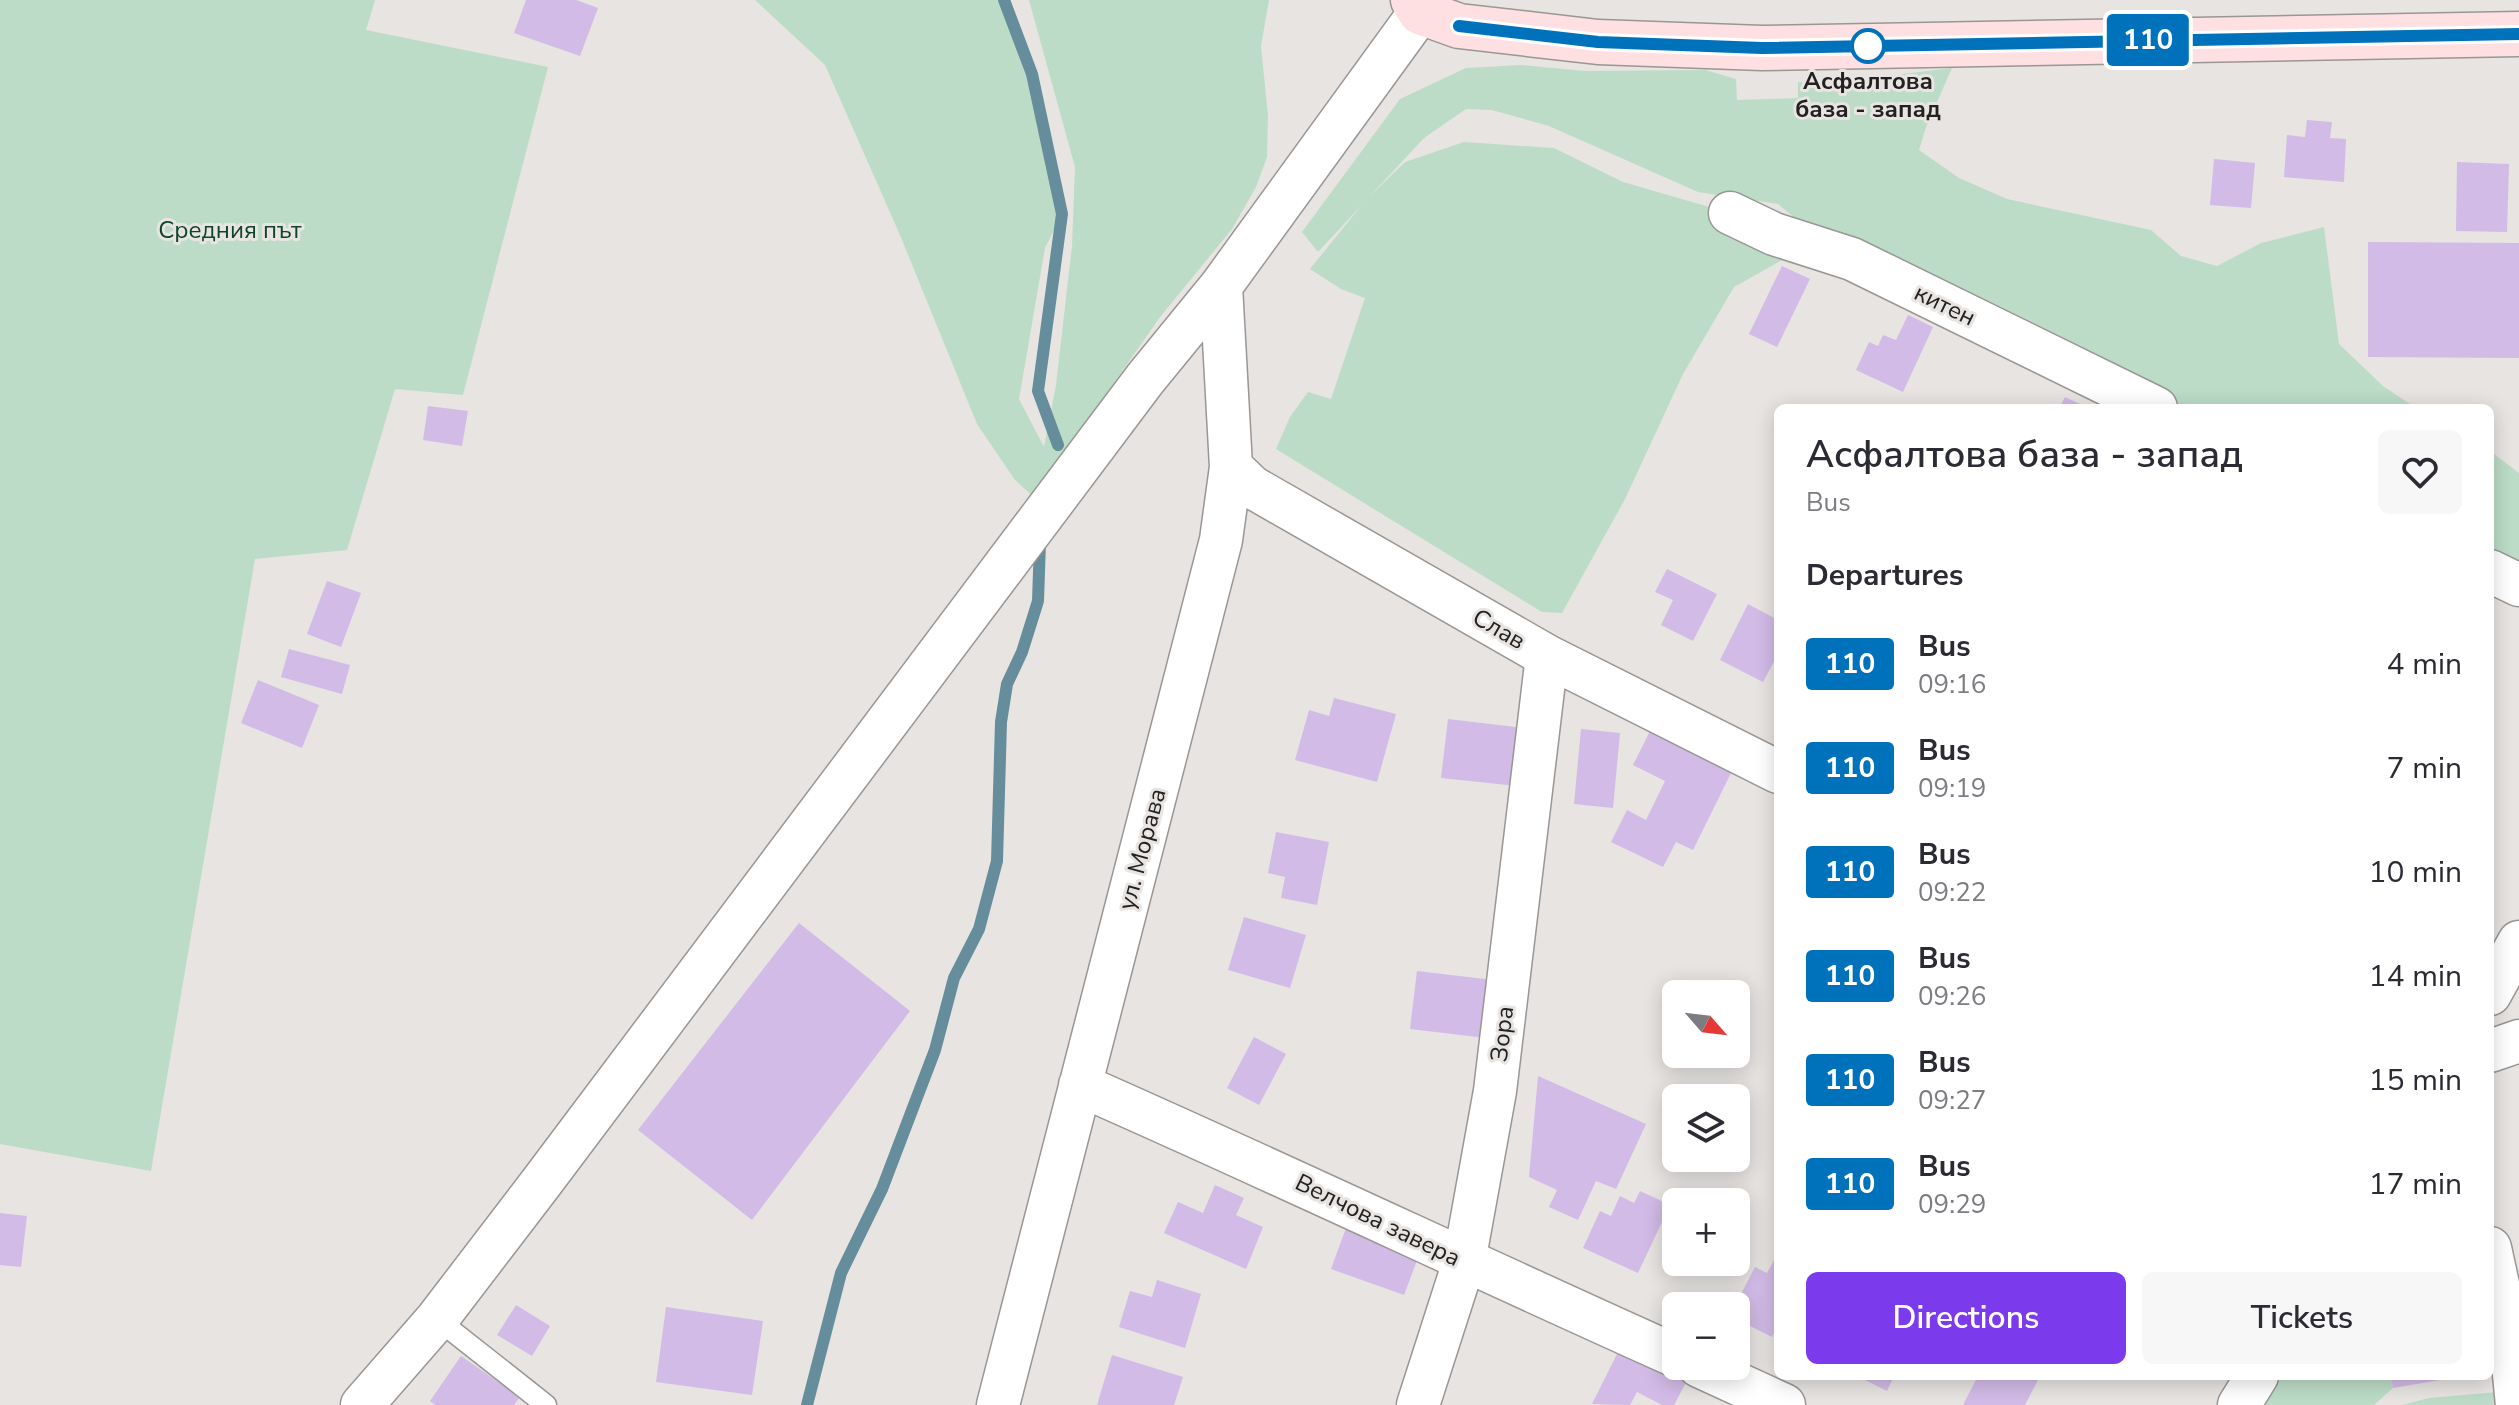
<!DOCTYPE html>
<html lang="en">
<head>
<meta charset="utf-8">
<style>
	:root { --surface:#fff; --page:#f7f7f7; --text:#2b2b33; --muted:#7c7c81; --accent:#7c3aed }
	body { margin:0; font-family:"Nunito Sans",sans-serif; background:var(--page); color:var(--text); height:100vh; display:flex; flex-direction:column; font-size:30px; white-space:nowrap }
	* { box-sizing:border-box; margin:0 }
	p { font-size:26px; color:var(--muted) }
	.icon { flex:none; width:44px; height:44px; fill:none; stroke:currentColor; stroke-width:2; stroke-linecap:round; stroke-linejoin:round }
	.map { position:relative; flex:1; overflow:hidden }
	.sheet { position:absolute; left:1774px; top:404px; width:720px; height:976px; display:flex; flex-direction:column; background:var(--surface); border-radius:12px; box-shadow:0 4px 20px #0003 }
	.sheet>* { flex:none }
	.badge { padding:0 16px; border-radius:6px; font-size:28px; line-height:52px }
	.needle { width:52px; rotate:118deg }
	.controls { position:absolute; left:1662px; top:980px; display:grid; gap:16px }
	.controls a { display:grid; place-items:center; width:88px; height:88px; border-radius:12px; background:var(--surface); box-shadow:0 4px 20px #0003; font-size:40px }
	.map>.badge { position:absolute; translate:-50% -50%; box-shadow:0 0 0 4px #fff }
	h2 { padding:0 32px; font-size:30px; line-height:72px }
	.round { display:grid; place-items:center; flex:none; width:84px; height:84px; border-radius:12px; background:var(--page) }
	.summary { display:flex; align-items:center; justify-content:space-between; height:136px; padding:0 32px }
	h1 { font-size:38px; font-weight:600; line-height:60px }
	.primary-button { display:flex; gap:16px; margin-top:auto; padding:16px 32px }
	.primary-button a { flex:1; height:92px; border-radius:12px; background:var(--accent); color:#fff; font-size:32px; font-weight:600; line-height:92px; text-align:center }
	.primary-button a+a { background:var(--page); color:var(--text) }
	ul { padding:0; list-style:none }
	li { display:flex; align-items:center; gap:24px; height:104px; padding:0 32px }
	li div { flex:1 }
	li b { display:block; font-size:30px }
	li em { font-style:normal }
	li .badge { min-width:88px; font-weight:700; text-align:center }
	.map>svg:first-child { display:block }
	.green { fill:#bcdcc7 }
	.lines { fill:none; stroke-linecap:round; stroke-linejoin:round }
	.stream { stroke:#668d9b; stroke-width:12 }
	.building { fill:#d2bbe7 }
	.lane-casing { stroke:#999694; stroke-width:23 }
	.street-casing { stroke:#999694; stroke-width:45 }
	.secondary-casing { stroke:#999694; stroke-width:47 }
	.lane { stroke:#fff; stroke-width:20 }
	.street { stroke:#fff; stroke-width:42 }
	.secondary { stroke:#fee0e2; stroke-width:44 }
	.line-casing { stroke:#fff; stroke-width:18 }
	.line { stroke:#0072bc; stroke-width:12 }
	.stop-dot { fill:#fff; stroke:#0072bc; stroke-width:4 }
	.labels { text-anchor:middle; stroke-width:6; stroke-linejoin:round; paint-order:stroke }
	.stop-label { font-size:24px; font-weight:bold; fill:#222120; stroke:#e7e4e2 }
	.park-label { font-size:24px; fill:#0d4529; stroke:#e7e4e2 }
	.street-label { font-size:24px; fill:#222120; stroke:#e7e4e2 }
</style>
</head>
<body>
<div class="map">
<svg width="2519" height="1405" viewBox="0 0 2519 1405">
	<rect width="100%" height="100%" fill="#e7e4e2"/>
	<path class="green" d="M 0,0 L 375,0 L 366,30 L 548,67 L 463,395 L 395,389 L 347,550 L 255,559 L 151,1171 L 0,1144 Z
		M 755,0 L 1004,0 L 1032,74 L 1062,214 L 1045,248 L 1019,399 L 1044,447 L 1056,385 L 1072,246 L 1075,167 L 1029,0 L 1269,0 L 1261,46 L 1268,116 L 1267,157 L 1256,187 L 1232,229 L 1160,317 L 1034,497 L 1015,480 L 977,424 L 900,235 L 825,65 Z
		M 1522,65 L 1585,71 L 1705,70 L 1736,79 L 1737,100 L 1798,98 L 1798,82 L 1820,84 L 1952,68 L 1926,127 L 1919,150 L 1959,178 L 2007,199 L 2151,230 L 2181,256 L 2217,266 L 2261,243 L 2324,227 L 2339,344 L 2383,386 L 2416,408 L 2155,408 L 1829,246 L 1778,204 L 1698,192 L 1549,126 L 1492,110 L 1466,109 L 1424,138 L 1318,252 L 1302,232 L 1400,99 L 1466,68 Z
		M 1464,142 L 1554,148 L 1623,182 L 1730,213 L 1811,244 L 1734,287 L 1683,374 L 1625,499 L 1562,613 L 1542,612 L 1276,449 L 1290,417 L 1308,392 L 1331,399 L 1365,298 L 1341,289 L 1310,269 L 1365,201 L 1405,162 Z
		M 2490,451 L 2519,473 L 2519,594 L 2490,580 Z
		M 2279,1376 L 2391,1376 L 2393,1388 L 2374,1405 L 2262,1405 Z
		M 2509,1391 L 2510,1405 L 2402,1405 L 2429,1398 Z"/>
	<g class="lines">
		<path class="stream" d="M 1004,0 L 1032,74 L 1062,214 L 1038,391 L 1058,445
			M 807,1405 L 841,1273 L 882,1189 L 935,1050 L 954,978 L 979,929 L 997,861 L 1001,722 L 1007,684 L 1022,652 L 1038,601 L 1040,542"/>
	</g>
	<path class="building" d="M 526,0 L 576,0 L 598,8 L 580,56 L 514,33 Z
		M 2307,120 L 2332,122 L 2330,138 L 2346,139 L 2344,182 L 2284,177 L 2287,135 L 2305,137 Z
		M 2214,159 L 2255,163 L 2251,208 L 2210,205 Z
		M 2457,162 L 2509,164 L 2507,232 L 2456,231 Z
		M 2368,242 L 2519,243 L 2519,358 L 2368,357 Z
		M 1782,266 L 1810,279 L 1777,347 L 1749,334 Z
		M 1908,315 L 1933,327 L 1903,392 L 1856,370 L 1869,342 L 1878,346 L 1883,335 L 1896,340 Z
		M 2065,397 L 2089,408 L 2059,408 Z
		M 428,406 L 468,411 L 462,446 L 423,440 Z
		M 1667,569 L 1717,594 L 1693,641 L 1661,625 L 1673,600 L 1655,592 Z
		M 327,581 L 361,593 L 341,647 L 307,634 Z
		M 1748,604 L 1778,620 L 1778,654 L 1763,682 L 1720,660 Z
		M 289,649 L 350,665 L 342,694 L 281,677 Z
		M 258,680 L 319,705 L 302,748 L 241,723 Z
		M 1334,698 L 1396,714 L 1377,782 L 1295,760 L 1309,710 L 1329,716 Z
		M 1448,719 L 1524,728 L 1517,786 L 1441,778 Z
		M 1581,729 L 1620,733 L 1613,808 L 1574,804 Z
		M 1651,729 L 1733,769 L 1693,850 L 1676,842 L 1663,867 L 1611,842 L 1627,810 L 1646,820 L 1665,781 L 1633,765 Z
		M 1276,832 L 1329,842 L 1317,905 L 1281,898 L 1285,877 L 1268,873 Z
		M 1244,917 L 1306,935 L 1290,988 L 1228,970 Z
		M 799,923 L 910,1011 L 752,1220 L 638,1130 Z
		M 1417,971 L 1493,980 L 1486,1038 L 1410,1029 Z
		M 1254,1037 L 1286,1054 L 1259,1105 L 1227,1088 Z
		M 1538,1076 L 1646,1124 L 1616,1189 L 1596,1181 L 1578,1220 L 1549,1207 L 1557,1190 L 1529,1177 Z
		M 1215,1185 L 1244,1198 L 1236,1215 L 1263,1227 L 1246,1269 L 1164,1233 L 1178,1202 L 1203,1213 Z
		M 1640,1191 L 1670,1205 L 1638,1273 L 1583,1248 L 1600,1211 L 1611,1216 L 1620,1196 L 1634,1203 Z
		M 0,1213 L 27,1216 L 21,1267 L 0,1265 Z
		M 1349,1220 L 1422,1247 L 1404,1295 L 1331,1269 Z
		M 1774,1260 L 1778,1262 L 1778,1324 L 1772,1337 L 1738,1320 L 1749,1298 L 1741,1294 L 1755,1267 L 1767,1273 Z
		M 1157,1280 L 1201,1294 L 1185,1348 L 1119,1327 L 1130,1291 L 1152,1297 Z
		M 516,1305 L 550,1326 L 532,1356 L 497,1335 Z
		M 666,1307 L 763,1321 L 752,1395 L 656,1382 Z
		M 1621,1346 L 1692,1371 L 1674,1405 L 1662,1405 L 1637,1392 L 1630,1405 L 1592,1404 Z
		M 1112,1355 L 1183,1377 L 1174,1405 L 1097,1405 Z
		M 461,1356 L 520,1397 L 514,1405 L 435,1405 L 430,1401 Z
		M 1857,1376 L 1894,1376 L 1887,1391 Z
		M 1978,1376 L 2040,1376 L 2025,1405 L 1963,1405 Z
		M 2391,1376 L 2452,1376 L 2452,1378 L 2393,1388 Z"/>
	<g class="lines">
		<defs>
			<path id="lane" d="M 437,1319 L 546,1405"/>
			<path id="street" d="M 1730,213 L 1774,234 L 1852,259 L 2156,408
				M 1231,467 L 1252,487 L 1547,656 L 1778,772
				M 2490,571 L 2519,585
				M 2490,994 L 2519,942
				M 2490,1051 L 2519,1041
				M 1080,1085 C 1280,1173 1477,1267 1676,1356
				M 2490,1248 L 2511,1344 L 2517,1405
				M 1699,1366 L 1784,1405
				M 362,1405 L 437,1319 L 541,1183 L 1145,379 L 1221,286 L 1420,12
				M 998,1405 L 1221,540 L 1231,467 L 1221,286
				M 1418,1405 L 1464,1262 L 1495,1091 L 1547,656
				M 2239,1405 L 2257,1376"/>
			<path id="secondary" d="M 1413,0 L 1420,12 L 1459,26 L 1598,42 L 1762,48 L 2519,34"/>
		</defs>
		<use href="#lane" class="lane-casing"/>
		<use href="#street" class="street-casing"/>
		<use href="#secondary" class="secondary-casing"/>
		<use href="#lane" class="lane"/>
		<use href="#street" class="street"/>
		<use href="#secondary" class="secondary"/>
	</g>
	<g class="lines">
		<defs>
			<path id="line" d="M 1459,26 L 1598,42 L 1762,48 L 2519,34"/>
		</defs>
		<use href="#line" class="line-casing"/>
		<use href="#line" class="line"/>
	</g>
	<circle class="stop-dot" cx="1868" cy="46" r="16"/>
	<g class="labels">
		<g class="stop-label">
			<text x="1868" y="89">Асфалтова<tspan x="1868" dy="28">база - запад</tspan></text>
		</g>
		<g class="park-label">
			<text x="230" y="238">Средния път</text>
		</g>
		<g class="street-label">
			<text transform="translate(1945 305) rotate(26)" y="8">китен</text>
			<text transform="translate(1499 629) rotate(30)" y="8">Слав</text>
			<text transform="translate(1142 849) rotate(-75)" y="8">ул. Морава</text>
			<text transform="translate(1502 1034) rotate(-83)" y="8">Зора</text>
			<text transform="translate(1378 1220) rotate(26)" y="8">Велчова завера</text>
		</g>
	</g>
</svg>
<div class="controls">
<a><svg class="needle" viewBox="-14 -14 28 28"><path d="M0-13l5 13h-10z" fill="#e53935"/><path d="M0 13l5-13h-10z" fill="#7c7c81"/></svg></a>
<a><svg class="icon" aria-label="layers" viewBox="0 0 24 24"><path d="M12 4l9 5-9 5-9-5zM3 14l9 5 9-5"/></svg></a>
<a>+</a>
<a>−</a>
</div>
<b class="badge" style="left:2148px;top:40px;background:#0072bc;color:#fff">110</b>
<section class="sheet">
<div class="summary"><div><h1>Асфалтова база - запад</h1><p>Bus</p></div><a class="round"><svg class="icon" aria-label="heart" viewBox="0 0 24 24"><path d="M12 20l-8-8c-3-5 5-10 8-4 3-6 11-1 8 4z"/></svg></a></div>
<h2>Departures</h2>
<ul>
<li><span class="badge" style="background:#0072bc;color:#fff">110</span><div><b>Bus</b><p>09:16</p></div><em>4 min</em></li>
<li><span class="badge" style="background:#0072bc;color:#fff">110</span><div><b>Bus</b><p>09:19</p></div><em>7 min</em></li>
<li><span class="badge" style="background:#0072bc;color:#fff">110</span><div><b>Bus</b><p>09:22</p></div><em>10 min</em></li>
<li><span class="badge" style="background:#0072bc;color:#fff">110</span><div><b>Bus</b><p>09:26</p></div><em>14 min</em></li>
<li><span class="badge" style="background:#0072bc;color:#fff">110</span><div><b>Bus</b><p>09:27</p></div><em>15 min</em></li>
<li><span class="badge" style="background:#0072bc;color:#fff">110</span><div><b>Bus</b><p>09:29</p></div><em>17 min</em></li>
</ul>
<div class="primary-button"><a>Directions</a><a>Tickets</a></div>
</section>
</div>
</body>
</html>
